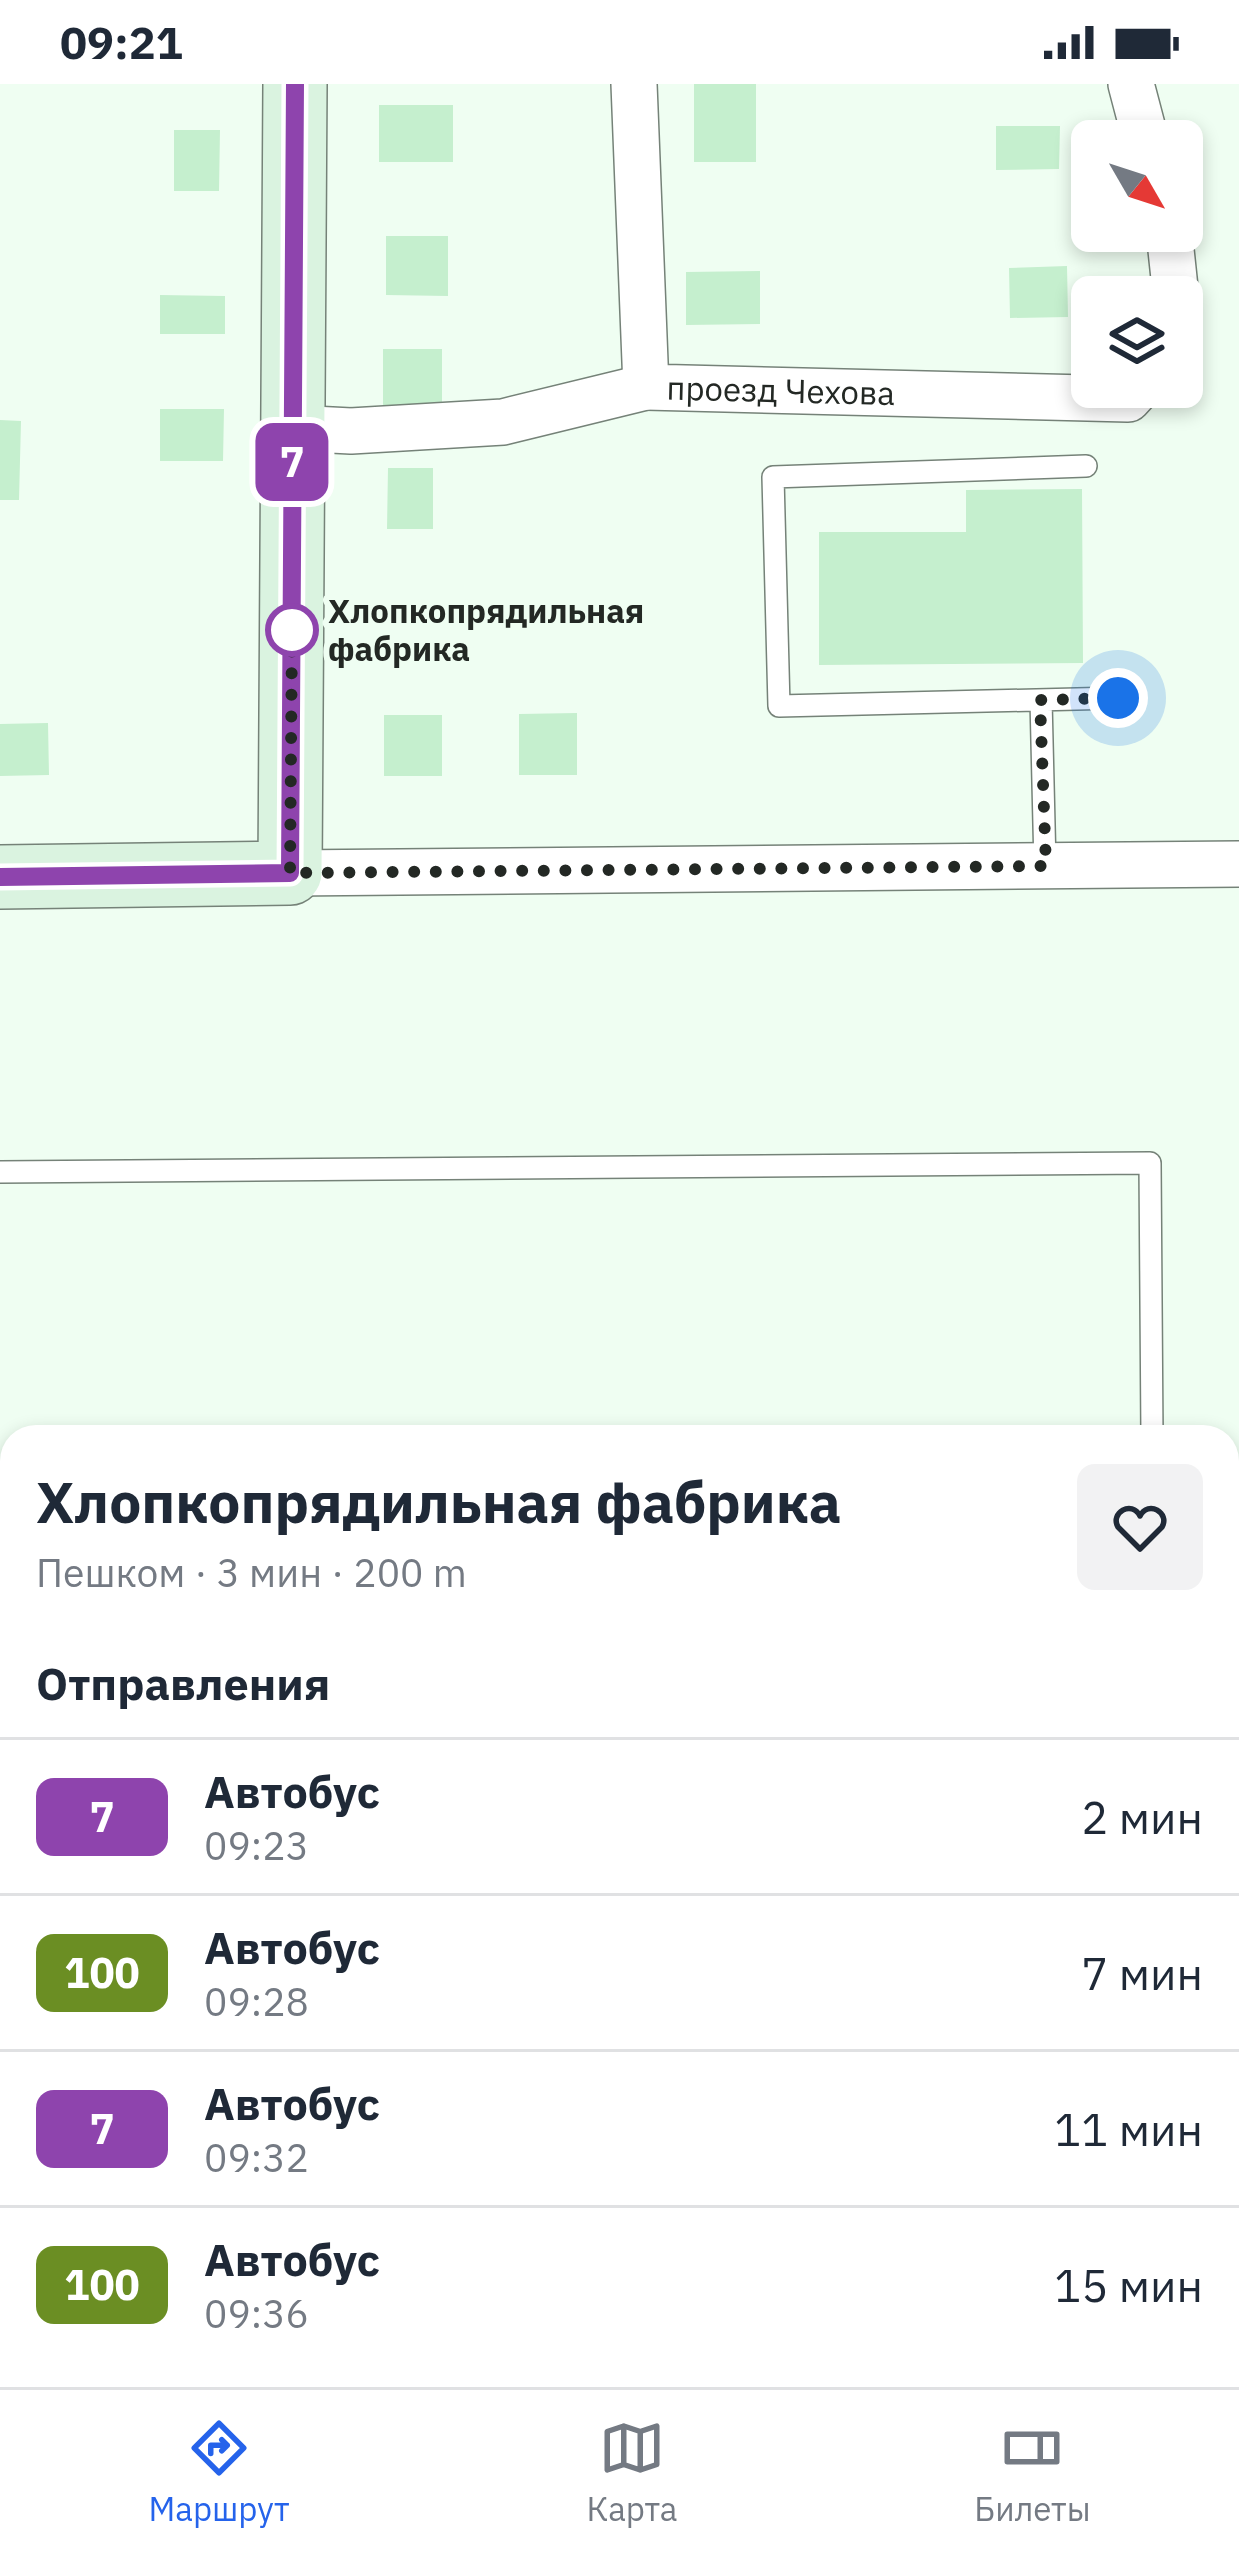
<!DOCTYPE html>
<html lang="ru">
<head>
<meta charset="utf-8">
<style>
	:root { --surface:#fff; --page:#f2f2f3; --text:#1f2937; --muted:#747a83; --line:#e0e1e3; --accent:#2563eb }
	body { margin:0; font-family:"IBM Plex Sans",sans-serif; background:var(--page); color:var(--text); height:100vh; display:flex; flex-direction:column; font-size:45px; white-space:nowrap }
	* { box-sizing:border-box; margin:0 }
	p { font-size:39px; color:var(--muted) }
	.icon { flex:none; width:66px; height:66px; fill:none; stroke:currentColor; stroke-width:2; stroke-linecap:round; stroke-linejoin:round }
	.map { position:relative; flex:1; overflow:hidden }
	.drawer { position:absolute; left:0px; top:1341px; width:1239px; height:963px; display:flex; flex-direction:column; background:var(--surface); border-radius:36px 36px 0 0; box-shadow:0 6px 18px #0003 }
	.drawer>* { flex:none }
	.badge { padding:0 24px; border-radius:18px; font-size:42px; line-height:78px }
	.needle { width:78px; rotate:129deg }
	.fabs { position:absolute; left:1071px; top:36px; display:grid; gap:24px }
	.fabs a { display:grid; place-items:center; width:132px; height:132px; border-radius:18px; background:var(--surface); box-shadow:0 6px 18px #0003; font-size:60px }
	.you { position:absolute; width:60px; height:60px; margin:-30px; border:9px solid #fff; border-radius:50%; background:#1a73e8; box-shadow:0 0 0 18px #1a73e833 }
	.map>.badge { position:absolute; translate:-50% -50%; box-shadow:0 0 0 6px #fff }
	h2 { padding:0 36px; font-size:45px; line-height:108px }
	.round { display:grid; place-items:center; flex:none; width:126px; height:126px; border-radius:18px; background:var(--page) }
	.overview { display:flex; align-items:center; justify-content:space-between; height:204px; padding:0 36px }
	h1 { font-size:57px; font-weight:800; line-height:90px }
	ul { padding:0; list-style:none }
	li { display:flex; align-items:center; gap:36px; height:156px; padding:0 36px; border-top:3px solid var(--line) }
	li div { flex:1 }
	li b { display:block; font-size:45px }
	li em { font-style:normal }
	li .badge { min-width:132px; font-weight:700; text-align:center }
	.status { display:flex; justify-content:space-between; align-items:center; height:84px; padding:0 60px; background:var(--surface); direction:ltr }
	.status svg { height:33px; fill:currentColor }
	.menu { display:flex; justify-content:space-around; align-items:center; height:168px; border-top:3px solid var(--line); background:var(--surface); font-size:33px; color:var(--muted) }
	.menu a { display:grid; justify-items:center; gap:6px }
	.menu .selected { color:var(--accent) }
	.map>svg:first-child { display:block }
	.building { fill:#c5efce }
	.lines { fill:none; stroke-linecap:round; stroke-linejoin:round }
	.service-casing { stroke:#758278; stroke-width:24 }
	.minor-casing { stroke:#758278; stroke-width:48 }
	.secondary-casing { stroke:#758278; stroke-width:66 }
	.service { stroke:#fff; stroke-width:21 }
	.minor { stroke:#fff; stroke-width:45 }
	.secondary { stroke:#daf3e0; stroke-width:63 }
	.line-casing { stroke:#fff; stroke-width:27 }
	.line { stroke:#8e44ad; stroke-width:18 }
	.walk { stroke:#232824; stroke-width:12; stroke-dasharray:0 21.6 }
	.stop-dot { fill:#fff; stroke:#8e44ad; stroke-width:6 }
	.labels { text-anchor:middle; stroke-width:12; stroke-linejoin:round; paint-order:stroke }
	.street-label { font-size:33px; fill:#232824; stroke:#effef2 }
	.stop-label { font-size:33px; font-weight:bold; fill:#232824; stroke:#effef2; text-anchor:start }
</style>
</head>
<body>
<div class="status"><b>09:21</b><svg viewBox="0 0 49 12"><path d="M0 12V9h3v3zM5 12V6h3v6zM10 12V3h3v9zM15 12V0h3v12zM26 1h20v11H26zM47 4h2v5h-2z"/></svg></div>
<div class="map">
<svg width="1239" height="2303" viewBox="0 0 1239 2303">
	<rect width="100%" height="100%" fill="#effef2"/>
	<path class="building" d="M 694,0 L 756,0 L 756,78 L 694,78 Z
		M 379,21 L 453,21 L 453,78 L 379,78 Z
		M 996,42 L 1060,42 L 1059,85 L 996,86 Z
		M 174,46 L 220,46 L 219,107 L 174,107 Z
		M 386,152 L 448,152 L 448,212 L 386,211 Z
		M 1067,182 L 1068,233 L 1010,234 L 1009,184 Z
		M 760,187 L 760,240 L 686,241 L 686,188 Z
		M 160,211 L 225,212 L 225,250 L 160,250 Z
		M 383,265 L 442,265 L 442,325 L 383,325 Z
		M 160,325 L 224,325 L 223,377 L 160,377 Z
		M 0,336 L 21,337 L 19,416 L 0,416 Z
		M 388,384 L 433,384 L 433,445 L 387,445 Z
		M 1082,405 L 1083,579 L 819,581 L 819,448 L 966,448 L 966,406 Z
		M 577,629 L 577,691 L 519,691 L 519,630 Z
		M 384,631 L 442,631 L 442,692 L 384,692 Z
		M 48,639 L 49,691 L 0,692 L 0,640 Z"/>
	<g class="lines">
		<defs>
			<path id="service" d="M 1086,382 L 773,393 L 779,622 L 1117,614
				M 1041,616 L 1045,782
				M 0,1088 L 1150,1079 L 1152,1353
				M 1,2303 L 8,2214"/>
			<g id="minor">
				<path id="s1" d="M 634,0 L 646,303 L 1128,315 L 1139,303"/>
				<path d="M 1131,0 L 1146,57"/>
				<path d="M 1169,147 L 1176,213"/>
				<path d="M 293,344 L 351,347 L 503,338 L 646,303"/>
				<path d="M 290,789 L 1239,780"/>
			</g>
			<path id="secondary" d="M 0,793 L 290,789 L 295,0"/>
		</defs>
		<use href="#service" class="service-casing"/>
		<use href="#minor" class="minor-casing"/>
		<use href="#secondary" class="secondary-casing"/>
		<use href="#service" class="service"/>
		<use href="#minor" class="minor"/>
		<use href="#secondary" class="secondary"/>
	</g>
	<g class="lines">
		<defs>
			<path id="line" d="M 0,793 L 290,789 L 295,0"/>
		</defs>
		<use href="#line" class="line-casing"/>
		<use href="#line" class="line"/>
		<path class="walk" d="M 292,546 L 290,789 L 1046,782 L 1040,616 L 1118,614"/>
	</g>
	<circle class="stop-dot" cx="292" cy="546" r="24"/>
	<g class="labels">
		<g class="street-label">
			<text dy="12" stroke="none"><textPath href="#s1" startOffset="438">проезд Чехова</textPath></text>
		</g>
		<g class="stop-label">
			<text x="328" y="539">Хлопкопрядильная<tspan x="328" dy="38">фабрика</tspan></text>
		</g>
	</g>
</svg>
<div class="fabs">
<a><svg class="needle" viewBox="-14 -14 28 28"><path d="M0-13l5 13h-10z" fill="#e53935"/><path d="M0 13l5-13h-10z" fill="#747a83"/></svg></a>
<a><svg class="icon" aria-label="layers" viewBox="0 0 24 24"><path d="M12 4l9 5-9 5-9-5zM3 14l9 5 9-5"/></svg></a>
</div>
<div class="you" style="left:1118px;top:614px"></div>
<b class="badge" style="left:292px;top:378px;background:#8e44ad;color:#fff">7</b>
<section class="drawer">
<div class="overview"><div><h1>Хлопкопрядильная фабрика</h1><p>Пешком · 3 мин · 200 m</p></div><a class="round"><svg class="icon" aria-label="heart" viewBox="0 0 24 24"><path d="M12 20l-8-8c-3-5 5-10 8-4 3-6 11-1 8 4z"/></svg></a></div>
<h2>Отправления</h2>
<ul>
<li><span class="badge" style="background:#8e44ad;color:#fff">7</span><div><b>Автобус</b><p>09:23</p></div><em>2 мин</em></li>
<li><span class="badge" style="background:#6b8e23;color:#fff">100</span><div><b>Автобус</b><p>09:28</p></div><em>7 мин</em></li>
<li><span class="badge" style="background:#8e44ad;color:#fff">7</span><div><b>Автобус</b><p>09:32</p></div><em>11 мин</em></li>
<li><span class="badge" style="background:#6b8e23;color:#fff">100</span><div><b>Автобус</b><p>09:36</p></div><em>15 мин</em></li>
</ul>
</section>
</div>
<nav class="menu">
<a class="selected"><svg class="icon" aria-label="directions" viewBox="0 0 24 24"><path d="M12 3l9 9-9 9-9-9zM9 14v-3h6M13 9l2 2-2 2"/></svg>Маршрут</a>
<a><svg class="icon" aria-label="map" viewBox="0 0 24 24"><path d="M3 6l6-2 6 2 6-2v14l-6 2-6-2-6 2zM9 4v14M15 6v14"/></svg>Карта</a>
<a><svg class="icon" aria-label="tickets" viewBox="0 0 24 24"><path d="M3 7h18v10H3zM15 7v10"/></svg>Билеты</a>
</nav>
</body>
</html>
